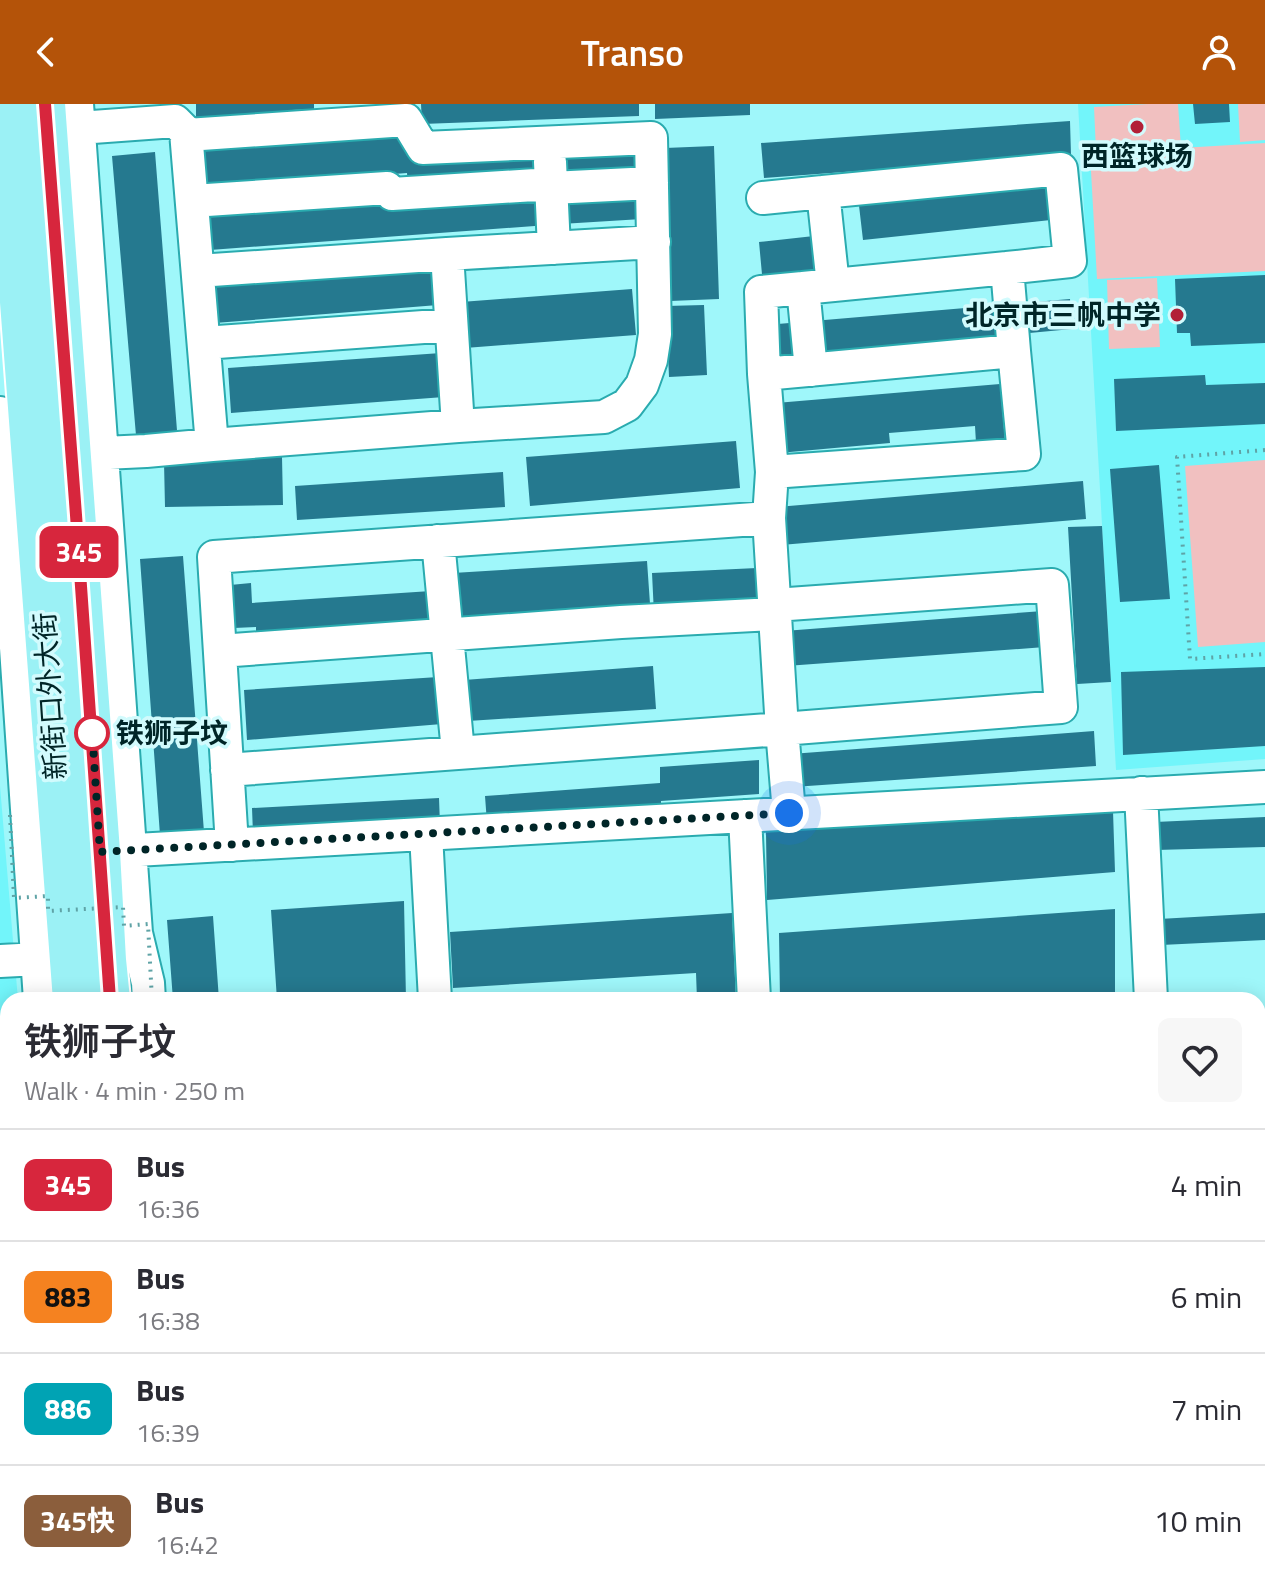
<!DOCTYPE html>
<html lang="en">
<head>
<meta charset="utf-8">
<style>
	:root { --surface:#fff; --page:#f7f7f7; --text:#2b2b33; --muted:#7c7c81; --line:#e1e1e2; --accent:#b45309 }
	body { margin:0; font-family:"Titillium Web","Noto Sans SC",sans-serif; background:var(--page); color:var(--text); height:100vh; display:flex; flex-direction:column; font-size:30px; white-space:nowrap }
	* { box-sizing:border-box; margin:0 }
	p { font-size:26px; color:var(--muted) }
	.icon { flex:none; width:44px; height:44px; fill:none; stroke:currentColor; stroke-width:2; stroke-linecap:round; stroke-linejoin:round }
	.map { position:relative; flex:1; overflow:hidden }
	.side { position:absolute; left:0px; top:888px; width:1266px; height:600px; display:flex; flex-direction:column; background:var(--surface); border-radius:24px 24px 0 0; box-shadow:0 4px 20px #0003 }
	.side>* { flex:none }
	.badge { padding:0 16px; border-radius:12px; font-size:28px; line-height:52px }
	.you { position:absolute; width:40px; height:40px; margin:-20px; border:6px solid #fff; border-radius:50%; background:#1a73e8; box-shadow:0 0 0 12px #1a73e833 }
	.map>.badge { position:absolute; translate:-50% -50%; box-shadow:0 0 0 4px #fff }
	.round { display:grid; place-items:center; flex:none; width:84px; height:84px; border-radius:12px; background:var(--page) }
	.overview { display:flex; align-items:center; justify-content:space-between; height:136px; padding:0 24px }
	h1 { font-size:38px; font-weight:600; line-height:60px }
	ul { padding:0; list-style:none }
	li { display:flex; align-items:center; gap:24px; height:112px; padding:0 24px; border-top:2px solid var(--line) }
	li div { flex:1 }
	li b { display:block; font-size:30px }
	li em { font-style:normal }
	li .badge { min-width:88px; font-weight:700; text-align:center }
	header { display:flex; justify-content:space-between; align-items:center; height:104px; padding:0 24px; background:var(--accent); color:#fff; font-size:36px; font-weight:600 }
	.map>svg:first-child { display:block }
	.built { fill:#72f5fa }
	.green { fill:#f1c0c0 }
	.water { fill:#e9a9fa }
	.building { fill:#25798f }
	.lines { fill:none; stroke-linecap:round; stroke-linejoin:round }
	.minor-casing { stroke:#2aabaf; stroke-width:36 }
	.major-casing { stroke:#fff; stroke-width:44 }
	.path { stroke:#5fa3a6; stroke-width:4; stroke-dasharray:2 6; stroke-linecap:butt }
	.minor { stroke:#fff; stroke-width:32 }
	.major { stroke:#9bf1f5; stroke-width:40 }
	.path-bridge { stroke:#5fa3a6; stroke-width:4; stroke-dasharray:2 6; stroke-linecap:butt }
	.line-casing { stroke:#fff; stroke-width:18 }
	.line { stroke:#d7263d; stroke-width:12 }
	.walk { stroke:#002527; stroke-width:8; stroke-dasharray:0 14.4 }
	.poi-dot { fill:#b21f37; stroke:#d2fbfd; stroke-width:3 }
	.stop-dot { fill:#fff; stroke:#d7263d; stroke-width:4 }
	.labels { text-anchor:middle; stroke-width:7; stroke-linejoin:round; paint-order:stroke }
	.poi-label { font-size:28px; font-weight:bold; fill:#002527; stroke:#d2fbfd }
	.street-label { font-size:28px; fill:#002527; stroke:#d2fbfd }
	.stop-label { font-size:28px; font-weight:bold; fill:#002527; stroke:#d2fbfd; text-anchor:start }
</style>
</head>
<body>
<header><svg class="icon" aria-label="back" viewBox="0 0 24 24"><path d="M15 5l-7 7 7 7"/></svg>Transo<svg class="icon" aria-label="person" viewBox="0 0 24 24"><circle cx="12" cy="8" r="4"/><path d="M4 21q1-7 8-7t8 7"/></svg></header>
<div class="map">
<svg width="1265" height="1488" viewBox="0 0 1265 1488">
	<rect width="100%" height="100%" fill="#9ff7fa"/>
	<path class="built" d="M 1078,0 L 1265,0 L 1265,655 L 1116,666 Z
		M 0,682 L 18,896 L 8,896 L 8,1480 L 54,1480 L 55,1488 L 0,1488 Z
		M 317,1480 L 908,1480 L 909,1488 L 318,1488 Z"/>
	<path class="green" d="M 1148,0 L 1178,0 L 1181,44 L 1265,39 L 1265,167 L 1097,175 L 1090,49 L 1170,44 L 1096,47 L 1094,3 Z
		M 1238,0 L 1265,0 L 1265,36 L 1240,38 Z
		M 1157,174 L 1160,243 L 1109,245 L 1107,176 Z
		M 1265,356 L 1265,538 L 1198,543 L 1185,362 Z
		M 321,1480 L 475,1480 L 475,1488 L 321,1488 Z
		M 598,1480 L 779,1480 L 779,1488 L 599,1488 Z"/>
	<path class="water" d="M 731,1480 L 760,1480 L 765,1488 L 723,1488 L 723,1486 Z"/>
	<path class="building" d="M 196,0 L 314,0 L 314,5 L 292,6 L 293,12 L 196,19 Z
		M 421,0 L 639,0 L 639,12 L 422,20 Z
		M 655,0 L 750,0 L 750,11 L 655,15 Z
		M 1193,0 L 1229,0 L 1230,18 L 1195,20 Z
		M 1070,17 L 1071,51 L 764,74 L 761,39 Z
		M 405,28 L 407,52 L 544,45 L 545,72 L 408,82 L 407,69 L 202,85 L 198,40 Z
		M 714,42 L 719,195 L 670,197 L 665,44 Z
		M 637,43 L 639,66 L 558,71 L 557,47 Z
		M 155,48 L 178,339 L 137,343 L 112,52 Z
		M 1055,74 L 1060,115 L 863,136 L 858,93 Z
		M 640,85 L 642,115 L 561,120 L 560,90 Z
		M 546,86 L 548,121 L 210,146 L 207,109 Z
		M 814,132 L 819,175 L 763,181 L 759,138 Z
		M 435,165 L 438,201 L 215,219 L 212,181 Z
		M 1265,171 L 1265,239 L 1191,242 L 1190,229 L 1177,229 L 1175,175 Z
		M 632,185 L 636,231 L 465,244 L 461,198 Z
		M 1070,195 L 1072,225 L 769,253 L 766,221 Z
		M 704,201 L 707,271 L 669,273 L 666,202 Z
		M 441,249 L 444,293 L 231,309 L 228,264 Z
		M 1205,271 L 1206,281 L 1265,279 L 1265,320 L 1116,327 L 1114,275 Z
		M 1000,280 L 1005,337 L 976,339 L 975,322 L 889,329 L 890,339 L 779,349 L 776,299 Z
		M 736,337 L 740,384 L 530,402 L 526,353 Z
		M 282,353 L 283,401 L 165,403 L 164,358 Z
		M 1159,361 L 1170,495 L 1120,498 L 1110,365 Z
		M 503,368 L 505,403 L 297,416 L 295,382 Z
		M 1083,377 L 1086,415 L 781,441 L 777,403 Z
		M 1102,422 L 1111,578 L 1077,580 L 1068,423 Z
		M 183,452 L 204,728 L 160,731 L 140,455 Z
		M 647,457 L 650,500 L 456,513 L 453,469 Z
		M 757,464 L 758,505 L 654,510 L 652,469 Z
		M 251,479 L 252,499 L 431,487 L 434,521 L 256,533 L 256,523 L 234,524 L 230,481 Z
		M 1043,507 L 1045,543 L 786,562 L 784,527 Z
		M 653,562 L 656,605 L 468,617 L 464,576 Z
		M 1265,563 L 1265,642 L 1123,651 L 1121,568 Z
		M 438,573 L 442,620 L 247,636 L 244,586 Z
		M 1094,627 L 1096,662 L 793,683 L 791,650 Z
		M 759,656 L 759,690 L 661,697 L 661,708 L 487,719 L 485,692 L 660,679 L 660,663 Z
		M 439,694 L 440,721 L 253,730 L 252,704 Z
		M 1113,707 L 1115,768 L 767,796 L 766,728 Z
		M 1265,713 L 1265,743 L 1156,746 L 1155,718 Z
		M 404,797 L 406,896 L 277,896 L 271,806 Z
		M 1115,805 L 1115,888 L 1008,896 L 780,896 L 779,829 Z
		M 732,809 L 736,896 L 697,896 L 696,869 L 453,884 L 450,828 Z
		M 1265,809 L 1265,836 L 1161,841 L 1159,815 Z
		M 213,812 L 219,896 L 173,896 L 167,816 Z
		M 1265,916 L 1265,956 L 1258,956 L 1258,917 Z
		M 1258,1269 L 1265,1269 L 1265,1302 L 1258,1303 Z
		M 0,1339 L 8,1339 L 8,1437 L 0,1438 Z
		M 249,1480 L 311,1480 L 311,1488 L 250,1488 Z
		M 556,1480 L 576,1480 L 576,1488 L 486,1488 L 486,1484 Z
		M 798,1480 L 879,1480 L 880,1488 L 798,1488 Z
		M 957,1480 L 1012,1480 L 1012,1488 L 957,1488 Z"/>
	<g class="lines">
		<defs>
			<path id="minor" d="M 77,0 L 136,829 L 148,879 L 149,896
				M 79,24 L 175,17 L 186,28 L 212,341 L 458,322 L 604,313 L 627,301 L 642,281 L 651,256 L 655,230 L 651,34 L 423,44 L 406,16 L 187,31
				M 550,58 L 554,144
				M 551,84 L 652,79
				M 763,94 L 823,88
				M 192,97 L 387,84 L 392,90 L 551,80
				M 198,167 L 447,150
				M 833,181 L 823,88 L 1061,65 L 1070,157 L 1007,164
				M 204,239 L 451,221
				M 811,266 L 803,184 L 1007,164 L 1014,247
				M 764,270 L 761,188 L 803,184
				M 0,309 L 40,896
				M 458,322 L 447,150 L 654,138
				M 83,350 L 146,347 L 212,341
				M 769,414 L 772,368 L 764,270 L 1014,247 L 1024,350 L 772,368
				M 438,437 L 458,648
				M 220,547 L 621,518 L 775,510
				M 227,666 L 782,625 L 1061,603 L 1052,481 L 775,501
				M 1141,689 L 1151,896
				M 745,712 L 754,896
				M 426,730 L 435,896
				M 232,741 L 214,453 L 769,414 L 782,625 L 789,709
				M 100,748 L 1265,683
				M 0,857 L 57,854
				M 1258,984 L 1265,984
				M 1258,1318 L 1265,1318
				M 81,1480 L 82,1488
				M 187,1480 L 187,1488"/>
			<path id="major" d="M 5,0 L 73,896
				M 45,0 L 100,748 L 106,856 L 110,896
				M 112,1480 L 113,1488
				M 150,1480 L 150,1488"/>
		</defs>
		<use href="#minor" class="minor-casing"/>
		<use href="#major" class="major-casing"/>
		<path class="path" d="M 1265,346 L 1177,353 L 1190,555 L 1265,550"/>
		<use href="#minor" class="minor"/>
		<use href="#major" class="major"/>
		<path class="path-bridge" d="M 10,711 L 14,794 L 48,792 L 48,807 L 123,803 L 124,822 L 148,820 L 152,896"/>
	</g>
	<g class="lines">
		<defs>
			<path id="line" d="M 45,0 L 76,411 L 110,896"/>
		</defs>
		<use href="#line" class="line-casing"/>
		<use href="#line" class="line"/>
		<path class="walk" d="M 92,629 L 92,625 L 100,748 L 789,709"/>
	</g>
	<g class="poi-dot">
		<circle cx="1137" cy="23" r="8"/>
		<circle cx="1177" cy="211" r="8"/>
	</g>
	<circle class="stop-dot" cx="92" cy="629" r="16"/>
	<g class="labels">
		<g class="poi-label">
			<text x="1137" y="62">西篮球场</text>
			<text x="1161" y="221" text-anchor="end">北京市三帆中学</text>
		</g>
		<g class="street-label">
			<text transform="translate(50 592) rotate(-94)" y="10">新街口外大街</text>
		</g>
		<g class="stop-label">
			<text x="116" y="639">铁狮子坟</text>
		</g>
	</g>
</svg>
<div class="you" style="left:789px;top:709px"></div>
<b class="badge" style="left:79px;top:448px;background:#d7263d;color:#fff">345</b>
<section class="side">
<div class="overview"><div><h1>铁狮子坟</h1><p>Walk · 4 min · 250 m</p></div><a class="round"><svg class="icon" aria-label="heart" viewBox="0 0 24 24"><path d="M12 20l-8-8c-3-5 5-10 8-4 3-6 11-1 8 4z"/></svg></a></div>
<ul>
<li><span class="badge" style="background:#d7263d;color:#fff">345</span><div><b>Bus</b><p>16:36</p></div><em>4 min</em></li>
<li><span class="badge" style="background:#f58220;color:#111">883</span><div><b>Bus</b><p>16:38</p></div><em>6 min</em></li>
<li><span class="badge" style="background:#00a3b4;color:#fff">886</span><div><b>Bus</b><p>16:39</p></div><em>7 min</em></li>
<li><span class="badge" style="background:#8b5e3c;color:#fff">345快</span><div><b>Bus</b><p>16:42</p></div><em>10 min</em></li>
</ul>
</section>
</div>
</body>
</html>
